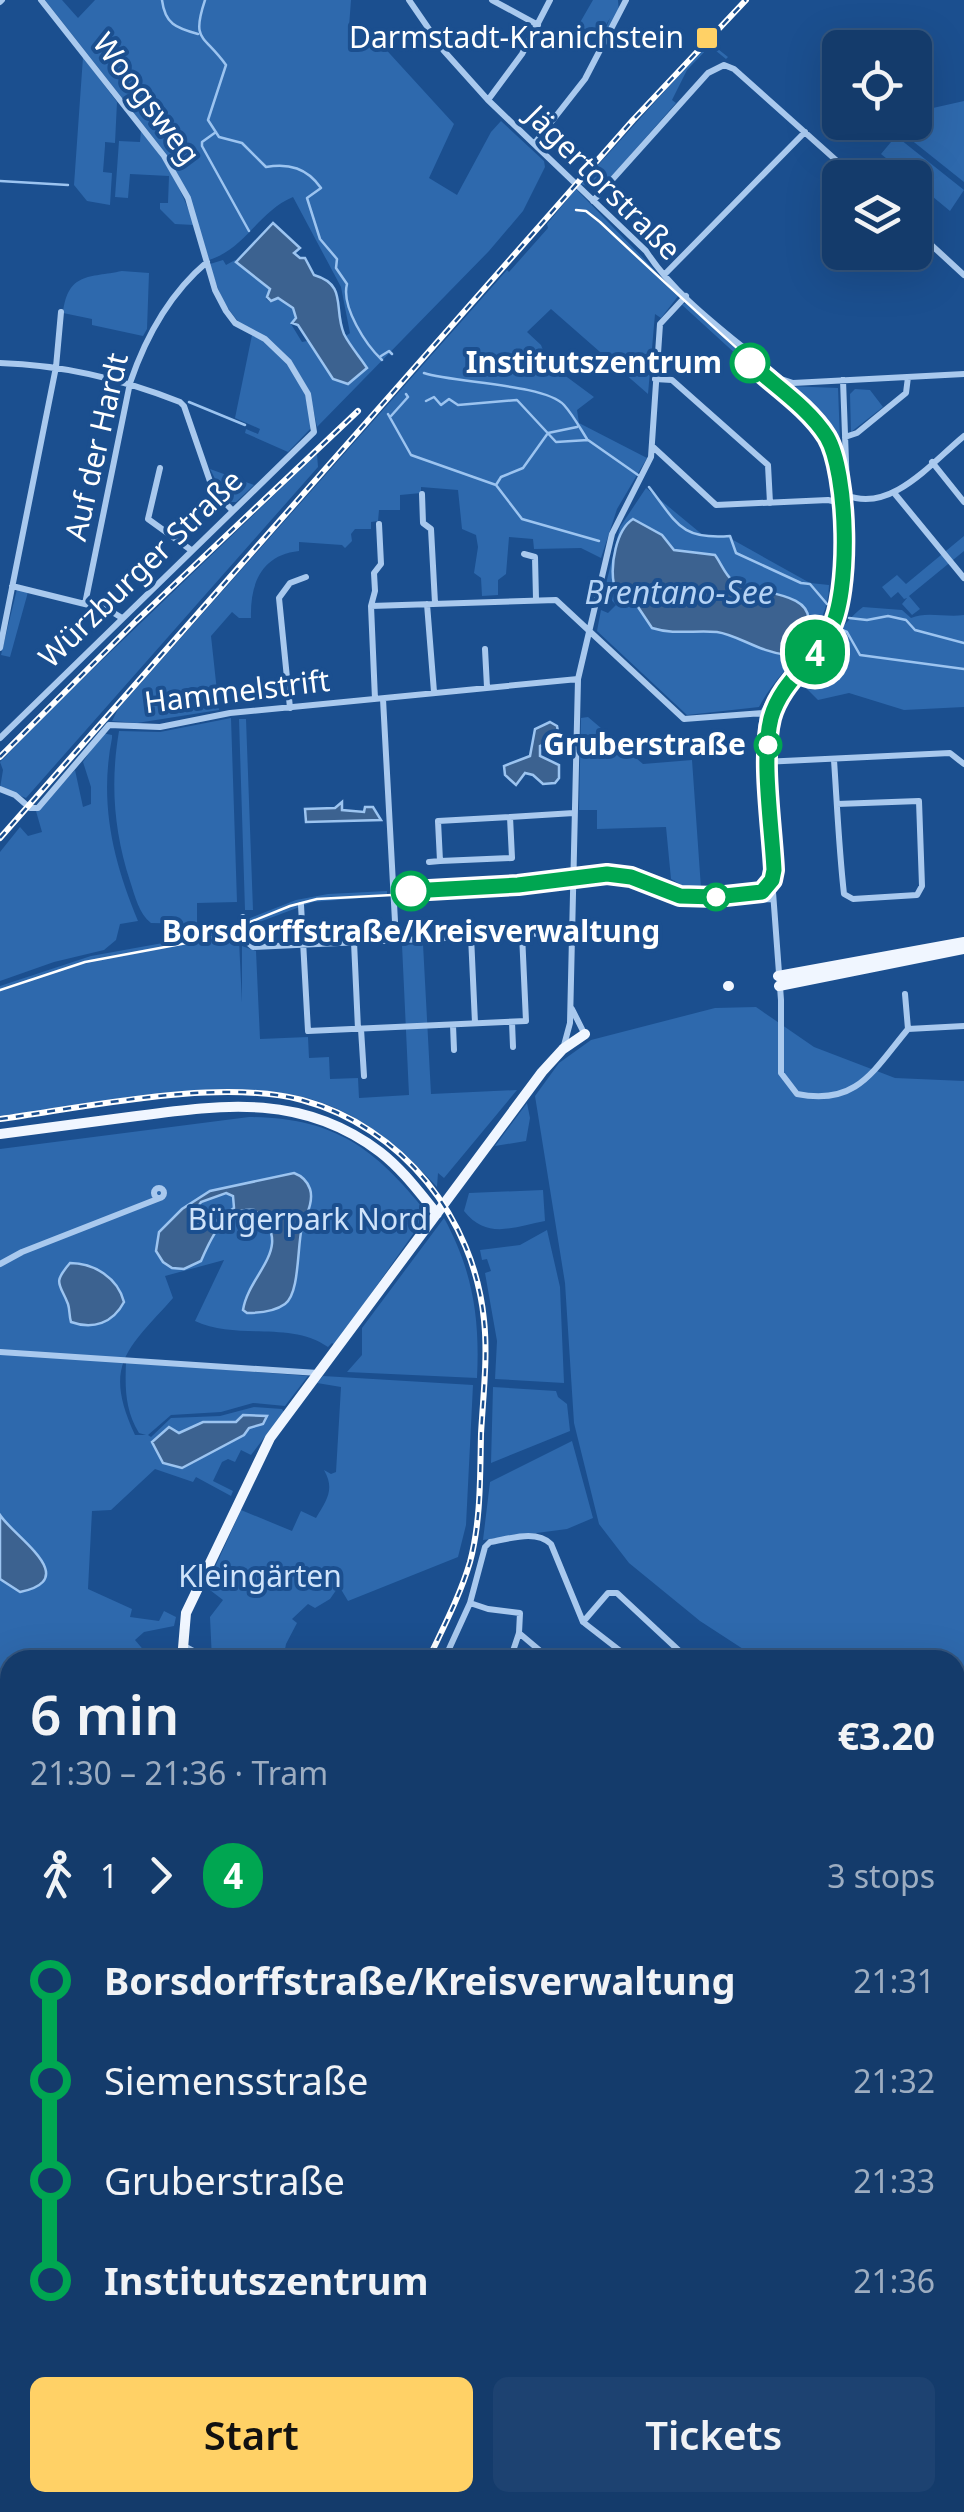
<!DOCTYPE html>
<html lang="en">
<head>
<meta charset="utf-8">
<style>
	:root { --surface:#143b6b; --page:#1d4271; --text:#f1f3f6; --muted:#9dadc1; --line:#33557e; --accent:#ffd166 }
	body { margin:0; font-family:"Noto Sans",sans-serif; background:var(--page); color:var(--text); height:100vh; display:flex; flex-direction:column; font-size:38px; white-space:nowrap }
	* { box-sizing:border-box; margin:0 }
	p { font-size:32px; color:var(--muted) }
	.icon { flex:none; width:55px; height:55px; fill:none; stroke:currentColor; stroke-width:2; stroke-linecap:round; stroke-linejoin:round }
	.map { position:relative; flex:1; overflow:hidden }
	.panel { position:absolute; left:0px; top:1650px; width:965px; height:862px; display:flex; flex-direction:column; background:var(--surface); border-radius:30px 30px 0 0; box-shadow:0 10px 40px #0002,0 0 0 2px var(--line) }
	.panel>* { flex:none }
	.badge { padding:0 20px; border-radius:32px; font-size:35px; line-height:65px }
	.controls { position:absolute; left:822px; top:30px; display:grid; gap:20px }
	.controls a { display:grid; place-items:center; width:110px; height:110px; border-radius:15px; background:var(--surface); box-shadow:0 10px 40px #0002,0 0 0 2px var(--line); font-size:50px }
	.map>.badge { position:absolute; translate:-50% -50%; box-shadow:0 0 0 5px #fff }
	.legs { display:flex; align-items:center; gap:15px; height:110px; padding:0 30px; font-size:32px }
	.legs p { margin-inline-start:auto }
	.head { display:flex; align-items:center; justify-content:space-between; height:170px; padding:0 30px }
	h1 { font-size:55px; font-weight:600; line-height:75px }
	.cta { display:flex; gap:20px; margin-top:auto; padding:20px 30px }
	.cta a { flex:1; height:115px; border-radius:15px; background:var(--accent); color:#111; font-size:40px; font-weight:600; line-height:115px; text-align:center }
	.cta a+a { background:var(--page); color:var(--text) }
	ul { padding:0 30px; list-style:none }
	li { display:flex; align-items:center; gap:35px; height:100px; font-size:38px }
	li i { display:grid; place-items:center; width:15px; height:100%; margin:0 12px; background:currentColor }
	li i::after { content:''; width:25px; height:25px; margin:-12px; border:8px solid; border-radius:50%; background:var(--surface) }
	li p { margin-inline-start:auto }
	li:first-child i { background:linear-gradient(#0000 50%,currentColor 0) }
	li:last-child i { background:linear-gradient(currentColor 50%,#0000 0) }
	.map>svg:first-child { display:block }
	.green { fill:#2e69ad }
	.water { fill:#3c6290; stroke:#9cc4f0; stroke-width:2.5; fill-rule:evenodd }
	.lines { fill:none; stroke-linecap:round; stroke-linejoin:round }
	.stream { stroke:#9cc4f0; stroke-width:2.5 }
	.minor { stroke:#a9c9ee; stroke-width:6 }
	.major { stroke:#f0f6ff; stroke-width:10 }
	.tram { stroke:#fff; stroke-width:2.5 }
	.rail-casing { stroke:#fff; stroke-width:6 }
	.rail { stroke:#1b4f8f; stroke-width:2.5; stroke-dasharray:8; stroke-linecap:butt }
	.line-1-casing { stroke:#fff; stroke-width:22 }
	.line-1 { stroke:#00a651; stroke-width:15 }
	.poi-dot { fill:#ffd166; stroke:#1b4f8f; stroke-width:4 }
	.stop-1-dot { fill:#fff; stroke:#00a651; stroke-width:5 }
	.labels { text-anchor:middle; stroke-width:8; stroke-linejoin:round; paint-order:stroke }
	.poi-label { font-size:30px; fill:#fff; stroke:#1b4f8f; text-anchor:end }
	.street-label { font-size:30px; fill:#fff; stroke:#1b4f8f }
	.stop-label { font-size:30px; font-weight:bold; fill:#fff; stroke:#1b4f8f; text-anchor:end }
	.park-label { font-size:30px; fill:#cfe3fa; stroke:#1b4f8f }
	.water-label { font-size:32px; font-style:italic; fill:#b5d3f5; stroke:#1b4f8f }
</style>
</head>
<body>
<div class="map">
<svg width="964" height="2512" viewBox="0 0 964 2512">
	<rect width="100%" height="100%" fill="#1b4f8f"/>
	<path class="green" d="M 45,0 L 62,0 L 78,18 L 95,0 L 351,0 L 348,40 L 380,43 L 454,124 L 429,178 L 457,195 L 491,132 L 501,121 L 544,161 L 545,167 L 523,211 L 489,251 L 317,427 L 310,393 L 292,362 L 305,394 L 312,427 L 288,452 L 245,433 L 246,429 L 258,434 L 260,429 L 235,418 L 252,335 C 228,314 218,294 210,264 L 223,260 L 226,265 L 235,260 L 270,289 L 266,299 L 270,302 L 278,298 L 293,308 L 296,318 L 291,324 L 302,342 L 307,341 L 367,368 L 346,336 L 350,333 L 341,287 L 293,197 C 259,211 245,249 209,260 L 190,198 L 167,155 Z
		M 593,0 L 618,0 L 619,13 L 606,36 L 603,35 L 610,18 L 600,35 L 578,26 Z
		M 709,42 L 728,57 L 726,59 L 710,46 L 687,70 L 672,100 L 676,103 L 605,184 L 594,189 L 581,184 Z
		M 83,57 L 117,102 L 115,143 L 105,142 L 105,146 L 103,172 L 112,173 L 110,205 L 87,201 L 74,185 Z
		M 964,101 L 964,182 L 890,123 L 915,122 L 915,112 Z
		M 141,130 C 165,159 182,189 194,225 L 175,224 L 160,209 L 160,203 L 168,203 L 169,176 L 130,174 L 128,198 L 115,197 L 119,141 L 140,142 Z
		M 896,136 L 964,190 L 950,211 L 915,182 L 915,178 L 909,177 L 881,154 Z
		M 576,189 L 679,295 L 661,318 L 655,314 L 648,394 L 551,309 L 527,332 L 541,345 L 548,363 L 594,397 L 577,410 L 579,423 L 647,458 L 617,509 L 601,558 L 581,548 L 534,549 L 533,539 L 509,537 L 506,574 L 498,580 L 498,595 L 482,596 L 481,578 L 474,573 L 478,547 L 476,535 L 462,529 L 458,490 L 421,487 L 421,493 L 400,495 L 400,510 L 379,510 L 378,521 L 371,522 L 371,529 L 355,529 L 351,534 L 352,541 L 345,548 L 342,545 L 299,542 L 299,551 C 261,555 250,584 251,618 L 239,618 L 232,612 L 211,636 L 219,710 L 137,723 L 112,721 L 118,709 L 507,270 L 509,272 L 548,228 L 547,224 Z
		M 122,271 L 149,273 L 147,329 L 143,336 L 92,325 L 92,319 L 63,313 C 68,272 89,278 122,271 Z
		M 689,303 L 787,386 L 838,388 L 842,492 L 831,497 L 826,446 L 817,428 L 681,304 Z
		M 855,389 L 870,390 L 883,407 L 851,432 L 850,394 Z
		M 317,454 L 318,467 L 26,798 L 0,788 L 3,770 L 0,762 L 52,708 Z
		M 210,469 L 254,485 L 236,502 L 227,502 Z
		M 646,488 L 704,536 L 726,536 L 810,583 L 829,585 C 829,634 781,665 759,707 L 687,715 L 597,631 L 601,610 L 608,613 L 616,605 L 604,592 L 620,527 Z
		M 964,536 L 964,551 L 909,596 L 920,609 L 912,615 L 902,604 L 907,598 L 904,599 L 898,592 L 891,598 L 882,587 L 897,575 L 906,584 Z
		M 17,589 L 28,592 L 10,657 L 1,655 Z
		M 863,607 L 902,610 L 911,618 C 927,611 946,618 964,615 L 964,707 L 904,710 L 849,693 L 818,700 L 801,683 C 820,660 841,623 863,607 Z
		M 588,717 L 643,764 L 692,760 L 701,888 L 685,887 L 671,879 L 666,827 L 597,829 L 597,810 L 579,810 L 581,718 Z
		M 231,718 L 237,902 L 197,903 L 197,924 L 151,923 C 139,914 135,896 130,881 C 114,831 110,784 119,731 L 160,732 Z
		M 239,719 L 246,719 L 253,910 L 245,910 Z
		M 102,733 L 112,735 L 112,738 C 99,803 113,861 138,921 L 120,924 L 116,940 L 104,950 L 54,962 L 0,981 L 0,852 L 20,827 L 28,836 L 42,832 L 36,811 L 75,770 L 83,807 L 91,804 L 91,787 L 83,762 Z
		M 387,891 L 387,896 L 313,902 L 214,939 L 239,940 L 242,1003 L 242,946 L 256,951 L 260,1039 L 308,1037 L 309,1058 L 329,1057 L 330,1079 L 358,1078 L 359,1098 L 409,1095 L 402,945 L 423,944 L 431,1094 L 517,1090 L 444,1178 L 438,1173 L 437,1187 C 343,1084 276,1081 145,1098 C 97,1104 48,1110 0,1116 L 0,986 L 91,956 L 207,935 L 296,900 L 328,894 Z
		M 756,1007 L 814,1047 L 895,1078 L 964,1081 L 964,1837 L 955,1827 L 955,1660 L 760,1660 L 700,1621 L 629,1563 L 599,1524 L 574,1423 L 565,1283 L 535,1096 L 559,1063 L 591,1040 L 715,1008 Z
		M 527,1103 L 530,1118 L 526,1141 L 495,1146 Z
		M 249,1117 C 334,1118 374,1147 426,1212 L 425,1217 L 335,1345 L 332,1343 L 328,1347 C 290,1320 237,1341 195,1321 L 224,1260 L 165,1276 L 173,1298 C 128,1349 102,1364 135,1435 L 146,1435 L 139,1433 C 125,1410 125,1389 126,1362 L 308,1376 L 285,1406 L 253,1403 L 221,1412 L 171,1415 L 148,1435 L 151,1437 L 171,1418 L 220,1416 L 254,1407 L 282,1409 L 284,1412 L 251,1455 L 241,1450 L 235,1462 L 228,1459 L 222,1462 L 213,1481 L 233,1491 L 231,1496 L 196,1477 L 193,1482 L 155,1469 L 111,1510 L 92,1511 L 88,1589 L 132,1609 L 130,1617 L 159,1621 L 164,1611 L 176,1617 L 174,1626 L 144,1632 L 135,1640 L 152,1660 L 10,1660 L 10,1821 L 5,1824 L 0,1818 L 0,1149 Z
		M 543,1190 L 545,1221 C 513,1227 487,1240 464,1211 L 469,1193 Z
		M 444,1218 C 473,1271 480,1319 477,1378 L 347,1372 L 362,1355 L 362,1328 Z
		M 547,1230 L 560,1287 L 564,1383 L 495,1379 L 497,1341 L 485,1273 L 491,1271 L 487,1259 L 482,1260 L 480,1250 L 520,1245 Z
		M 323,1376 L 473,1385 L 466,1525 L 458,1557 L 348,1601 L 339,1586 L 330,1599 L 315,1608 L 308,1604 L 292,1619 L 297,1623 L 286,1644 L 283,1660 L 212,1660 L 210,1617 L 223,1600 L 206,1587 L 241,1510 L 292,1531 L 301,1511 L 316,1518 C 327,1500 335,1489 324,1470 L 331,1474 L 336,1472 L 341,1387 L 317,1383 Z
		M 493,1387 L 556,1391 L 558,1397 L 567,1404 L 570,1431 L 491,1463 Z
		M 572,1441 L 593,1518 L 567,1529 L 483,1540 L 490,1482 Z
		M 955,1942 L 964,1962 L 964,2059 L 955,2061 Z
		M 955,2481 L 964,2481 L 964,2512 L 370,2512 L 365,2503 L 955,2502 Z"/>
	<path class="water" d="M 273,223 L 300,248 L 294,253 L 300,258 L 305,258 L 314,275 C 348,285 333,308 344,334 C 350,346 360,357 367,368 L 348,384 L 333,379 L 298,325 L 292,323 L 296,318 L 293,308 L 278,298 L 271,301 L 267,297 L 270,289 L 236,262 Z
		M 633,519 L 662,535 L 674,550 L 715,555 C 721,563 725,575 733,581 C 753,594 814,591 808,623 C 805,638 797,646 787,655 C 759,652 738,635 717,632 C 695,630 674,635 652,628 L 630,595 L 614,585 C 610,565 616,530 633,519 Z
		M 550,722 L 557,726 L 559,737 L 540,746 L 540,756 L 559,765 L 559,778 L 555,783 L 543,784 L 533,775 L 525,773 L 516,785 L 505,775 L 504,766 L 530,756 L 535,729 Z
		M 342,802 L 342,810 L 364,812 L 365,807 L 373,807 L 381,820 L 306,822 L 305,809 L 335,808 Z
		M 294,1173 C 302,1176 307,1180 310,1189 C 314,1201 306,1216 302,1227 C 297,1246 300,1293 285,1304 C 274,1312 260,1313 247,1313 L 243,1310 C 249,1272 298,1246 254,1210 C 224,1207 211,1238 201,1261 L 184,1269 L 172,1268 L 163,1262 L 156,1251 L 159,1232 L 182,1209 L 210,1191 ZM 226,1193 L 233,1196 L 234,1208 L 210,1225 L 195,1222 L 193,1215 L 201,1202 Z
		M 70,1263 C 94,1263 118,1278 124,1302 C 113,1323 93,1330 71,1322 C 69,1316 70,1310 68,1304 C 60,1283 52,1284 70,1263 Z
		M 243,1415 L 267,1416 L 263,1424 L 249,1428 L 244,1435 L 182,1468 L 163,1463 L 152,1442 L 169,1427 L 179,1433 L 203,1422 L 236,1422 Z
		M 0,1515 C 14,1537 83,1579 20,1592 L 0,1579 Z"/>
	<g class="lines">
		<path class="stream" d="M 162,0 C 165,24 176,28 198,34
			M 205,0 C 191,42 204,34 226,65 L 208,120 L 219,137 L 242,143 L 266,167 C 289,163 307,168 321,188 L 307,198 L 320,239 L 337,259 L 336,268 L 347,284 C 341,307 366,345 382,360
			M 216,132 L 202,142 L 202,146 L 249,231
			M 0,181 L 68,185
			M 381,356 L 389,351 L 392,354
			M 424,373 C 454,383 545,384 564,405 C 573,415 580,428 587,439
			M 426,401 L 434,397 L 441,405 L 449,399 L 458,405 L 517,400 L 556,442 L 588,440 L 638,475
			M 189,402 L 245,425
			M 388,414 L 411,455 L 496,485 L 522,519 L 599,541
			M 391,416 L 408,397 L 406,394
			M 496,485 L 501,477 L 523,468 L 548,433 L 577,427
			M 649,487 C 677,523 680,540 730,536 L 736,553 L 801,583 L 810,584 L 827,604
			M 849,618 L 867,620 L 888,616 L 906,620 L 915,630 L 964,643
			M 809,621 L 817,623
			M 840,629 L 847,632 L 860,655 L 964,669
			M 955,2195 L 964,2225"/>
		<path class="minor" d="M 409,0 L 444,51 L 488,100 L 646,251 C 678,301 736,339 781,379 L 793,383 L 964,374
			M 492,0 L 538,25
			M 0,2 L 2,0
			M 488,100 L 522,54 L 550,0
			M 534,144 L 585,79 L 626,0
			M 593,201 L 708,73 L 724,65 L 734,69 L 856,178
			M 915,230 L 964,275
			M 664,275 L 805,132
			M 0,363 C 63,365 122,379 180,402 L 184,406 L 213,490 L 232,510
			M 655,379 L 672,380 L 768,465 L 770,503
			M 843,380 L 847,489 L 837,506 L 840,569 L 834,609 L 823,637 L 769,702 L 763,713 L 761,730 L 781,1000 L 781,1073 L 797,1094 C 857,1106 873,1071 908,1029 L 964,1026
			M 845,437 L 857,433 L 906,393 L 908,377
			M 652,446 L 716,505 L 828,500 L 837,502
			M 932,462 L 964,502
			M 160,468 L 148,519 L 191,550
			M 422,494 L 423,523 L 431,529 L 435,603
			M 895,494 L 964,578
			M 846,495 C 891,514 932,462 964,436
			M 524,554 L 535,557 L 536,599
			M 12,586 L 109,610 L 122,618
			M 85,604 L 130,383 C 146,336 169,294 207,262
			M 427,604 L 434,692
			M 371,606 L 556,600 L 684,719 L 763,713
			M 0,648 L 56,367 L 61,312
			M 485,649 L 487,687
			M 375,699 L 371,606 L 375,591 L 374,573 L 381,564 L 379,524
			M 383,699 L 396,940
			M 290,708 L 279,598 L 290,583 L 306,577
			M 0,738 L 314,432 L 308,394 L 289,362 L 265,339 L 235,323 L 226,311 L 215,290 L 188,198 L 164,156 L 41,0
			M 834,760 C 837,804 839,850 844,894 L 853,899 L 917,895 L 922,886 L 919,801 L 837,804
			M 763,762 L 950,753 L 964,764
			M 0,789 L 15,795 L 30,808 L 38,808 L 109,725 L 160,727 L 230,713 L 578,679
			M 510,817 L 574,813
			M 429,862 L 440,861 L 512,858 L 510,817 L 438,821 L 440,861
			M 573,873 L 628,874 L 692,895 L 771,892
			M 573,883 L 616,878 L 693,902 L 772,899
			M 301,905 L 308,1031 L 526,1021 L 522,934
			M 243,917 L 247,942 L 253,947 L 572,932
			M 471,936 L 475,1023
			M 354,942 L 358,1029
			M 905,994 L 908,1029
			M 572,1009 L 584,1033
			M 512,1022 L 513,1047
			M 453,1025 L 454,1050
			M 361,1029 L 364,1076
			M 563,1049 L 570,1023 L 578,679 L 612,534 L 651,457 L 660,324 L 686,296
			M154 1193a5 5 0 1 1 10 0a5 5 0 1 1-10 0Z
			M 0,1264 L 22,1252 L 160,1198
			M 0,1352 L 318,1373
			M 470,1603 L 488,1609 L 520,1613 L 519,1633 L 510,1660
			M 583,1622 L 608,1593 L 617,1593 L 689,1660
			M 519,1633 L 551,1660
			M 182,1645 L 210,1660
			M 444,1660 L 470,1603 L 485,1547 L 490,1542 C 509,1539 536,1529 551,1544 L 583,1622 L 632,1660
			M 957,1832 L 964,1841
			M 0,2009 L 10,2013
			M 0,2039 L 10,2044
			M 0,2151 L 10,2157
			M 0,2194 L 10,2180
			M 0,2284 L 10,2294
			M 0,2437 L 10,2434
			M 362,2502 L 366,2512
			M 155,2512 L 159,2507 L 185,2502
			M 278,2512 L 290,2502"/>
		<path class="major" d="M 778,976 L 964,942
			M 728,986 L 729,986
			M 779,986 L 964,949
			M 0,1134 C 46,1128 91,1122 137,1116 C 225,1104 304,1094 380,1152 C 402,1169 419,1192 437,1214
			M 182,1660 L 186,1613 L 270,1438 L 542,1072 L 563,1049 L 585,1034
			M 955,1890 L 964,1884
			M 0,1987 L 10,1961
			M 0,2073 L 10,2079
			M 0,2319 L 10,2311
			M 237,2502 L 238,2512"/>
		<path class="tram" d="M 0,990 L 85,962 L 208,939 L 290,906 L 317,899 L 523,888 L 603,876 L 627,878 L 681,898 L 745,898 L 767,892 L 776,873 C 774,822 758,738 785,693 C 800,667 827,649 838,620 C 853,583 849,468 828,434 C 809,403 773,379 746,356 C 696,312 648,267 600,222 L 586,211 L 576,210"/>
		<defs>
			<path id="rail" d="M 0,757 L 136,621 L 358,411
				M 0,838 L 633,120 L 746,0
				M 0,1119 C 87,1107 218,1078 302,1100 C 402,1127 474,1218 484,1320 C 488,1357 483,1397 481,1434 C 480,1476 481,1521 470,1562 C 460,1596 443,1628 428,1660
				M 343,2502 L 348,2512"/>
		</defs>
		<use href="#rail" class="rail-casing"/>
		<use href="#rail" class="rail"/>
	</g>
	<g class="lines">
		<defs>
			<path id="line-1" d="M 411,891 L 518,885 L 607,874 L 631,877 L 680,896 L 716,897 L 762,892 L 772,880 L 774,870 C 772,827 761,758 771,718 C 781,682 813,662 830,630 C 851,594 848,473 827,437 C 809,408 775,386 750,363"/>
		</defs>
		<use href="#line-1" class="line-1-casing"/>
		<use href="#line-1" class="line-1"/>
	</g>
	<rect class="poi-dot" x="695" y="26" width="24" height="24" rx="5"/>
	<g class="stop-1-dot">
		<circle cx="750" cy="363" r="18"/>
		<circle cx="768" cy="745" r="12"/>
		<circle cx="411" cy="891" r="18"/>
		<circle cx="716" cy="897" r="12"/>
	</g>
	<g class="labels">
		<g class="poi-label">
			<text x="684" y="48">Darmstadt-Kranichstein</text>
		</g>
		<g class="street-label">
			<text transform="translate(146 99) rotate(53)" y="10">Woogsweg</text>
			<text transform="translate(603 183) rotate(45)" y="10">Jägertorstraße</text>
			<text transform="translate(97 447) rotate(-77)" y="10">Auf der Hardt</text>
			<text transform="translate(141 569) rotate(-44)" y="10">Würzburger Straße</text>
			<text transform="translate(237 692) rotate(-7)" y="10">Hammelstrift</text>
		</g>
		<g class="stop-label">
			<text x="722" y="373">Institutszentrum</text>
			<text x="746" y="755">Gruberstraße</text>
			<text x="411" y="942" text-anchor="middle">Borsdorffstraße/Kreisverwaltung</text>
		</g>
		<g class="park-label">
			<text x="308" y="1230">Bürgerpark Nord</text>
			<text x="260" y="1587">Kleingärten</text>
		</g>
		<g class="water-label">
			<text x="679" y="604">Brentano-See</text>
		</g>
	</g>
</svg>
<div class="controls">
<a><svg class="icon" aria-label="locate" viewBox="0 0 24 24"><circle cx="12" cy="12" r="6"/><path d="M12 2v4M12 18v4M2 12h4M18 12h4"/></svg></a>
<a><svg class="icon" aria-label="layers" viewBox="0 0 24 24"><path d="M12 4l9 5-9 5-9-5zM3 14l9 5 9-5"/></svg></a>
</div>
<b class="badge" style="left:815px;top:652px;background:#00a651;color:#fff">4</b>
<section class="panel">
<div class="head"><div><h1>6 min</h1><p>21:30 – 21:36 · Tram</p></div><b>€3.20</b></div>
<div class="legs"><svg class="icon" aria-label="walk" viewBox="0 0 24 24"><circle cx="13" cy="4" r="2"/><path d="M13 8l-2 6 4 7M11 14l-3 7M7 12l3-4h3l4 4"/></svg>1<svg class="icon" aria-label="forward" viewBox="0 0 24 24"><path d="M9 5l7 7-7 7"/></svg><b class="badge" style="background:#00a651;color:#fff">4</b><p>3 stops</p></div>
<ul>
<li><i style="color:#00a651"></i><b>Borsdorffstraße/Kreisverwaltung</b><p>21:31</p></li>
<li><i style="color:#00a651"></i><span>Siemensstraße</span><p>21:32</p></li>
<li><i style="color:#00a651"></i><span>Gruberstraße</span><p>21:33</p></li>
<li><i style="color:#00a651"></i><b>Institutszentrum</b><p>21:36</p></li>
</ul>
<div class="cta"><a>Start</a><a>Tickets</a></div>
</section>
</div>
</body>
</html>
